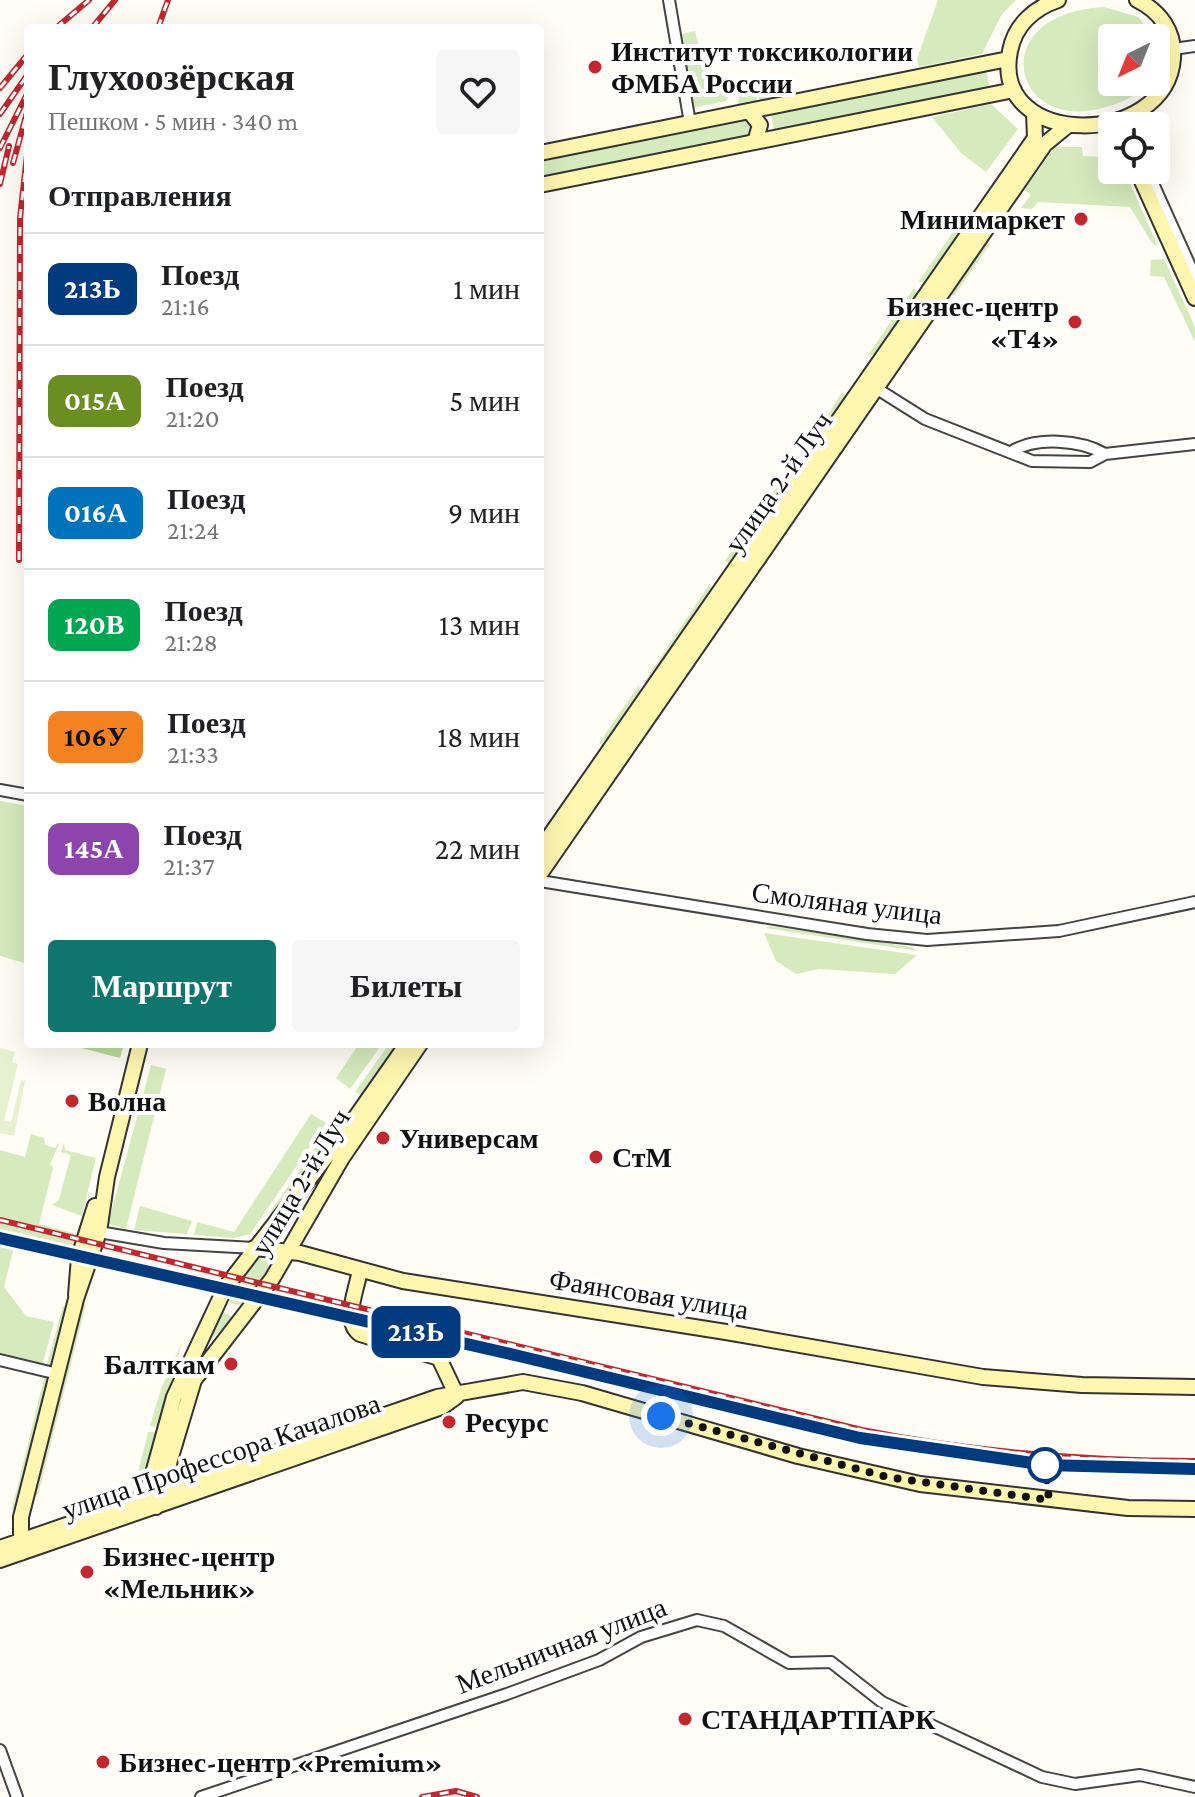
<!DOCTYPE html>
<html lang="ru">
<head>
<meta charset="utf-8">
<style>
	:root { --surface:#fff; --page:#f6f6f6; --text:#202124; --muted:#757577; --line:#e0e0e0; --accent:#0f766e }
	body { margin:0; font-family:"Crimson Pro",serif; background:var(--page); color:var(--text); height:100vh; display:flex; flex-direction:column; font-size:30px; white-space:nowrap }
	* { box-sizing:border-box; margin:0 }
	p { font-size:26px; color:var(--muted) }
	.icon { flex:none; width:44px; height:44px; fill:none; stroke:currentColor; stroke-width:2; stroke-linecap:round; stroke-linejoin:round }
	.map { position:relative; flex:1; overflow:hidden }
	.sheet { position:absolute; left:24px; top:24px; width:520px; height:1024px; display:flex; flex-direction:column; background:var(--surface); border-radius:8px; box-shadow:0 8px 32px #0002 }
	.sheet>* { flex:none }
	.badge { padding:0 16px; border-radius:12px; font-size:28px; line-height:52px }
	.needle { width:52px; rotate:223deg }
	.buttons { position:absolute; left:1098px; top:24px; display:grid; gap:16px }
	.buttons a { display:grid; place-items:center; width:72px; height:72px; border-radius:8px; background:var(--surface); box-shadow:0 8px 32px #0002; font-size:40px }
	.you { position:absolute; width:40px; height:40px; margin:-20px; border:6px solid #fff; border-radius:50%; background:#1a73e8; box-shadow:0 0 0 12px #1a73e833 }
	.map>.badge { position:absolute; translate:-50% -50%; box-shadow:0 0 0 4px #fff }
	h2 { padding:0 24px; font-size:30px; line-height:72px }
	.round { display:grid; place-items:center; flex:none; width:84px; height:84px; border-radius:8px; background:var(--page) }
	.head { display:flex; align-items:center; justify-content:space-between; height:136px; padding:0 24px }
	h1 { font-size:38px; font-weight:600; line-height:60px }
	.button { display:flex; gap:16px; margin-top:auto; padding:16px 24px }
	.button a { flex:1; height:92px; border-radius:8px; background:var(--accent); color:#fff; font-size:32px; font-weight:600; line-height:92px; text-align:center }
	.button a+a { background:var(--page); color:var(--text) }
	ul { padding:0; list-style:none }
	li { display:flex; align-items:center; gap:24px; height:112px; padding:0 24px; border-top:2px solid var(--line) }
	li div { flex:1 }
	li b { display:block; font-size:30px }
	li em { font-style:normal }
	li .badge { min-width:88px; font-weight:700; text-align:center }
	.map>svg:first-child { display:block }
	.green { fill:#d5ebbd }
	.forest { fill:#b9dc9c }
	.pitch { fill:#e6f2cf }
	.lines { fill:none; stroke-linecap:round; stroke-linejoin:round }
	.street-casing { stroke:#444; stroke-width:14 }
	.secondary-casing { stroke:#333; stroke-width:18 }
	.street { stroke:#fff; stroke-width:10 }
	.secondary { stroke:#fff6b0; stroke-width:14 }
	.rail-casing { stroke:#c4262e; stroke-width:6 }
	.rail { stroke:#fff; stroke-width:3; stroke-dasharray:9; stroke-linecap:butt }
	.line-casing { stroke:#fff; stroke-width:18 }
	.line { stroke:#003b80; stroke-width:12 }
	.walk { stroke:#111; stroke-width:8; stroke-dasharray:0 14.4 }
	.poi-dot { fill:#c4262e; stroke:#fff; stroke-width:3 }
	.stop-dot { fill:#fff; stroke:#003b80; stroke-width:4 }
	.labels { text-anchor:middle; stroke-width:8; stroke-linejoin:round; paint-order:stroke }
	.poi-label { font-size:28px; font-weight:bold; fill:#111; stroke:#fff; text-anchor:start }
	.street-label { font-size:28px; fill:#111; stroke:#fff }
</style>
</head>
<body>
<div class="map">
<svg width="1195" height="1797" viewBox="0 0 1195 1797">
	<rect width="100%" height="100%" fill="#fffdf5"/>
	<path class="green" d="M 938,0 L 1016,0 L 1002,14 L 982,54 L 919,67 L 917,59 Z
		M 1104,7 L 1138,17 L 1155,38 L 1112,38 L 1112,82 L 1149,82 C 1136,97 1121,103 1102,108 C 1011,133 984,13 1104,7 Z
		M 695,31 L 705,72 L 730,94 L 726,101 L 692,108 L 682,34 Z
		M 986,70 L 990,88 L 774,132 L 771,113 Z
		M 774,89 L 779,96 L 760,100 L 756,95 L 757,101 L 737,105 L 740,95 Z
		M 991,104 L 1018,129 L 986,172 L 961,153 L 932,117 Z
		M 747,118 L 754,121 L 752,136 L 540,180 L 540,160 Z
		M 1055,147 L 1082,147 L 1083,156 L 1100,157 L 1100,148 L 1112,149 L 1112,170 L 1124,170 L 1158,246 L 1152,243 L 1130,207 L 1038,202 L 1032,209 L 1021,208 L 1031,195 L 1024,190 Z
		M 964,216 L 970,222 L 926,284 L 919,281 Z
		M 984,242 L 990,244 L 954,296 L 948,293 Z
		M 1164,259 L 1195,327 L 1195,342 L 1164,277 L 1150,276 L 1151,260 Z
		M 914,288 L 919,294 L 877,355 L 868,355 Z
		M 842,392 L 848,396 L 822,434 L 817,433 Z
		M 789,469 L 795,474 L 732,564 L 725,561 Z
		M 710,583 L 712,593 L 653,678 L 645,681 Z
		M 639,685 L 640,696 L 605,747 L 599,743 Z
		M 0,801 L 28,806 L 28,964 L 0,956 Z
		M 770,926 L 912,947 L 917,951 L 765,928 Z
		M 764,933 L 917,955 L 895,974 L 819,969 L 796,974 L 776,961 Z
		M 359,1044 L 382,1044 L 350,1089 L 336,1078 Z
		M 389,1044 L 400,1044 L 363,1097 L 355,1092 Z
		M 151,1065 L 166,1069 L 126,1229 L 108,1224 Z
		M 311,1114 L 326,1123 L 250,1234 L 234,1238 L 194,1235 L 197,1222 L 234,1232 Z
		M 331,1125 L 339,1131 L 273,1217 L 269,1214 Z
		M 31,1134 L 44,1138 L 45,1145 L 55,1148 L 60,1142 L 50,1164 L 53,1168 L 39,1224 L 77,1234 L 71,1260 L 14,1247 L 4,1287 L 26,1316 L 54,1322 L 42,1366 L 0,1356 L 0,1150 L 25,1157 Z
		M 64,1143 L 65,1150 L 96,1158 L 82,1216 L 52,1205 L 59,1200 L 71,1155 L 61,1152 Z
		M 140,1206 L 192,1221 L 187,1234 L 134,1230 Z
		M 259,1258 L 268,1263 L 269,1274 L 244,1306 L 230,1303 L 228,1295 L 253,1260 Z
		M 82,1303 L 86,1304 L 38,1495 L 35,1494 Z
		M 63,1306 L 67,1306 L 53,1363 L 46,1367 Z
		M 220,1310 L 234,1318 L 208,1342 L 207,1342 Z
		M 182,1342 L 159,1427 L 150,1426 L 161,1389 Z
		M 45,1374 L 49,1380 L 16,1510 L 12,1509 Z
		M 148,1432 L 158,1432 L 143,1487 L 134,1489 Z"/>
	<path class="forest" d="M 66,1044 L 124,1044 L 120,1058 Z"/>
	<path class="pitch" d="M 0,1048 L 15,1052 L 12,1062 L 18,1064 L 4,1121 L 11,1122 L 21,1080 L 25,1081 L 14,1136 L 0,1133 Z"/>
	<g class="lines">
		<defs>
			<path id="street" d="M 669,0 L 690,123
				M 1173,49 L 1195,46
				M 1136,126 L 1141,110
				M 1147,170 L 1195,277
				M 871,385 L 925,419 L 1032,461 L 1090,462 L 1105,454 L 1195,444
				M 1011,452 C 1036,436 1081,440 1105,454
				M 0,790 L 28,795
				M 540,881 L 867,934 L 927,940 L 1059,931 L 1195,902
				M 99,1232 L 164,1243 L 254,1248
				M 0,1360 L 58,1374
				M 0,1750 L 17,1797
				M 201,1797 L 507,1694 L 599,1660 L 641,1637 L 697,1620 L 724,1626 L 789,1663 L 831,1662 L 882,1702 L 1042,1777 L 1075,1784 L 1140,1775 L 1195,1787"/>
			<path id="secondary" d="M 1058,0 C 1034,8 1015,25 1010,51 C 990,150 1167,148 1173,58 C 1175,32 1160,11 1137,0
				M 749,111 L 760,125 L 755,142
				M 540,153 L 1008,59
				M 1137,170 L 1195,298
				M 540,185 L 1014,90
				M 540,850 L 1035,138 L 1034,113
				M 540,874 L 1045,144 L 1067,126
				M 254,1248 L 300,1253 L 403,1281 L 726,1332 L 983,1377 L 1082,1385 L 1195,1387
				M 360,1270 C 357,1289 342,1321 360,1334 L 439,1358 L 457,1396
				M 76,1295 L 79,1257 L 95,1206
				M 146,1499 L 174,1397 L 225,1288 L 346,1131 L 407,1044
				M 156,1507 L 194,1380 L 272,1279 L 342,1158 L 420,1044
				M 0,1548 L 437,1397 L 523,1382 L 582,1393 L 798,1456 L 920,1484 L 1128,1508 L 1195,1509
				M 21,1553 L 21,1517 L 76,1299 L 99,1232 L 107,1177 L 140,1044
				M 0,1560 L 442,1407 L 456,1397"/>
		</defs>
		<use href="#street" class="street-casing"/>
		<use href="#secondary" class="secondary-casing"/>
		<use href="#street" class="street"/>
		<use href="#secondary" class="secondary"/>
		<defs>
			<path id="rail" d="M 56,28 L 89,0
				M 92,28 L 115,0
				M 158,28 L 168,0
				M 0,88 L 28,54
				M 0,114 L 28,74
				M 0,148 L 28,92
				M 13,163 L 28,109
				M 0,184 L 9,146
				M 19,560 L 20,218 L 28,146
				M 0,1220 L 862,1430 C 972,1452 1082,1461 1195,1461
				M 0,1238 L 289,1303
				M 422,1797 L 456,1791 L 477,1797"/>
		</defs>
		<use href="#rail" class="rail-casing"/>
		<use href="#rail" class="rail"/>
	</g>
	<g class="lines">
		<defs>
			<path id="line" d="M 0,1238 L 519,1356 L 860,1438 L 1046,1465 L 1195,1469"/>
		</defs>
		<use href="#line" class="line-casing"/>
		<use href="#line" class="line"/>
		<path class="walk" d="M 661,1416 L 887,1477 L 1049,1500 L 1045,1465"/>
	</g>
	<g class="poi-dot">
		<circle cx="595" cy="67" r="8"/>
		<circle cx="1081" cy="219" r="8"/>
		<circle cx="1075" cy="322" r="8"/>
		<circle cx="72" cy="1101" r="8"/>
		<circle cx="383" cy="1138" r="8"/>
		<circle cx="596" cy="1157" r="8"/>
		<circle cx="231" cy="1364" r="8"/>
		<circle cx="449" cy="1422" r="8"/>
		<circle cx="87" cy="1572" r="8"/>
		<circle cx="685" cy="1719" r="8"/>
		<circle cx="103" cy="1762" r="8"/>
	</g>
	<circle class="stop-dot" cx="1045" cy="1465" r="16"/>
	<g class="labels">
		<g class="poi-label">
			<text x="611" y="61">Институт токсикологии<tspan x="611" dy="32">ФМБА России</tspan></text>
			<text x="1065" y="229" text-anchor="end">Минимаркет</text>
			<text x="1059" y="316" text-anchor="end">Бизнес-центр<tspan x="1059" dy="32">«Т4»</tspan></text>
			<text x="88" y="1111">Волна</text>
			<text x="399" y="1148">Универсам</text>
			<text x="612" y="1167">СтМ</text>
			<text x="215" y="1374" text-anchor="end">Балткам</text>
			<text x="465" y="1432">Ресурс</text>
			<text x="103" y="1566">Бизнес-центр<tspan x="103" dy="32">«Мельник»</tspan></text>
			<text x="701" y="1729">СТАНДАРТПАРК</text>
			<text x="119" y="1772">Бизнес-центр «Premium»</text>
		</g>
		<g class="street-label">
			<text transform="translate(778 482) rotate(-55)" y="10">улица 2-й Луч</text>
			<text transform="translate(847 903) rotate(7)" y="10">Смоляная улица</text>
			<text transform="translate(300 1182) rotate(-59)" y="10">улица 2-й Луч</text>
			<text transform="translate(649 1294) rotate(9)" y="10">Фаянсовая улица</text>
			<text transform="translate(221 1456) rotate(-19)" y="10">улица Профессора Качалова</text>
			<text transform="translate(561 1645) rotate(-21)" y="10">Мельничная улица</text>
		</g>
	</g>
</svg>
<div class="buttons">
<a><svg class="needle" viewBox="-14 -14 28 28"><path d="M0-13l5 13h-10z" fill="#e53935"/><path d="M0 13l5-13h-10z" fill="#757577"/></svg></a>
<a><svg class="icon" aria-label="locate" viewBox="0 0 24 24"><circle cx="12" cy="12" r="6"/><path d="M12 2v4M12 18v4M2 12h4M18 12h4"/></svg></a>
</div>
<div class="you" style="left:661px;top:1416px"></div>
<b class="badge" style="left:416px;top:1332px;background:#003b80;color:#fff">213Ь</b>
<section class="sheet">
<div class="head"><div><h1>Глухоозёрская</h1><p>Пешком · 5 мин · 340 m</p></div><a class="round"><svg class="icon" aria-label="heart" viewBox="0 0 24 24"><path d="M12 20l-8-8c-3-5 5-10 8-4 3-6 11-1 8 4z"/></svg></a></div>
<h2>Отправления</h2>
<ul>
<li><span class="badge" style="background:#003b80;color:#fff">213Ь</span><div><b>Поезд</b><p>21:16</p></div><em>1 мин</em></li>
<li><span class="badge" style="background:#6b8e23;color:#fff">015А</span><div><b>Поезд</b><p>21:20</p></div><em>5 мин</em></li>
<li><span class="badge" style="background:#0072bc;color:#fff">016А</span><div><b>Поезд</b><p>21:24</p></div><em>9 мин</em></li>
<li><span class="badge" style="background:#00a651;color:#fff">120В</span><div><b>Поезд</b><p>21:28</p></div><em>13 мин</em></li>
<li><span class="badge" style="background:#f58220;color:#111">106У</span><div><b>Поезд</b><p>21:33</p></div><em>18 мин</em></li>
<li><span class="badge" style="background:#8e44ad;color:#fff">145А</span><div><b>Поезд</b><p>21:37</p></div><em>22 мин</em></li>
</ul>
<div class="button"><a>Маршрут</a><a>Билеты</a></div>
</section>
</div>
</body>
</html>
